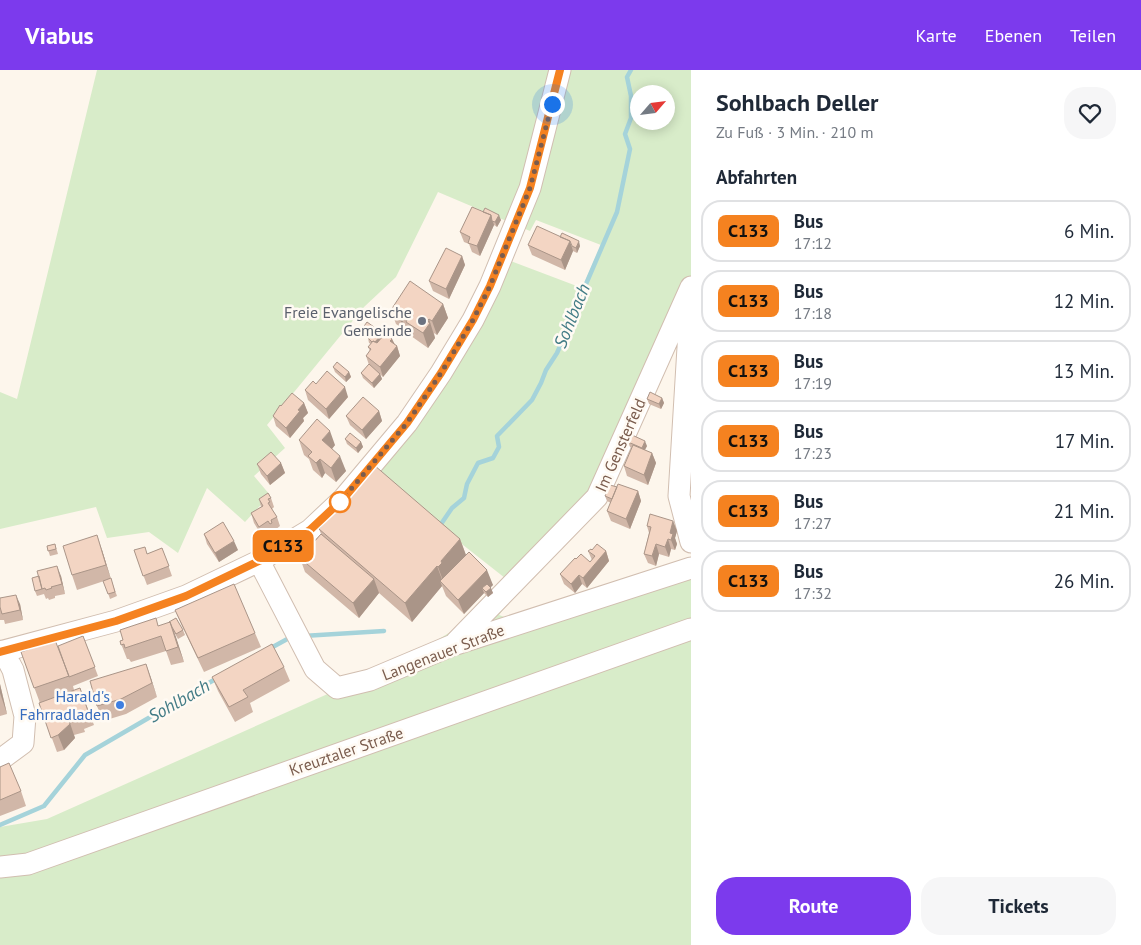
<!DOCTYPE html>
<html lang="de">
<head>
<meta charset="utf-8">
<style>
	:root { --surface:#fff; --page:#f6f6f7; --text:#1f2937; --muted:#747a83; --line:#e0e1e3; --accent:#7c3aed }
	body { margin:0; font-family:"PT Sans",sans-serif; background:var(--page); color:var(--text); height:100vh; display:flex; flex-direction:column; font-size:19px; white-space:nowrap }
	* { box-sizing:border-box; margin:0 }
	p { font-size:16px; color:var(--muted) }
	.icon { flex:none; width:28px; height:28px; fill:none; stroke:currentColor; stroke-width:2; stroke-linecap:round; stroke-linejoin:round }
	.map { position:relative; flex:1; overflow:hidden }
	.panel { display:flex; flex-direction:column; background:var(--surface); width:450px }
	.panel>* { flex:none }
	.badge { padding:0 10px; border-radius:8px; font-size:18px; line-height:32px }
	.needle { width:32px; rotate:62deg }
	.buttons { position:absolute; left:630px; top:15px; display:grid; gap:10px }
	.buttons a { display:grid; place-items:center; width:45px; height:45px; border-radius:50%; background:var(--surface); box-shadow:0 2px 12px #0003; font-size:25px }
	.you { position:absolute; width:25px; height:25px; margin:-12px; border:4px solid #fff; border-radius:50%; background:#1a73e8; box-shadow:0 0 0 8px #1a73e833 }
	.map>.badge { position:absolute; translate:-50% -50%; box-shadow:0 0 0 2px #fff }
	h2 { padding:0 25px; font-size:19px; line-height:45px }
	.round { display:grid; place-items:center; flex:none; width:52px; height:52px; border-radius:20px; background:var(--page) }
	.head { display:flex; align-items:center; justify-content:space-between; height:85px; padding:0 25px }
	h1 { font-size:24px; font-weight:700; line-height:38px }
	.button { display:flex; gap:10px; margin-top:auto; padding:10px 25px }
	.button a { flex:1; height:58px; border-radius:20px; background:var(--accent); color:#fff; font-size:20px; font-weight:700; line-height:58px; text-align:center }
	.button a+a { background:var(--page); color:var(--text) }
	ul { padding:0; list-style:none }
	li { display:flex; align-items:center; gap:15px; height:62px; margin:0 10px 8px; padding:0 15px; border:2px solid var(--line); border-radius:20px }
	li div { flex:1 }
	li b { display:block; font-size:19px }
	li em { font-style:normal }
	li .badge { min-width:55px; font-weight:700; text-align:center }
	header { display:flex; align-items:center; gap:30px; box-sizing:border-box; height:70px; padding:0 25px; background:var(--accent); color:#fff }
	header strong { font-size:24px }
	nav { display:flex; gap:28px; margin-inline-start:auto; font-size:18px }
	main { display:flex; flex:1; min-height:0 }
	.map>svg:first-child { display:block }
	.green { fill:#d8ecc9; fill-rule:evenodd }
	.lines { fill:none; stroke-linecap:round; stroke-linejoin:round }
	.stream { stroke:#a5d3da; stroke-width:4.5 }
	.minor-casing { stroke:#d1beb0; stroke-width:23 }
	.minor { stroke:#fff; stroke-width:21 }
	.wall { fill:#d1b7a8 }
	.shaded-wall { fill:#aa9588 }
	.building { fill:#f3d5c3; stroke:#aa9588 }
	.line-casing { stroke:#fff; stroke-width:11 }
	.line { stroke:#f58220; stroke-width:8 }
	.walk { stroke:#7a5c4d; stroke-width:5; stroke-dasharray:0 9 }
	.worship-dot { fill:#6b7280; stroke:#fffaf3; stroke-width:2 }
	.stop-dot { fill:#fff; stroke:#f58220; stroke-width:2.5 }
	.shop-dot { fill:#3f7fe0; stroke:#fffaf3; stroke-width:2 }
	.labels { text-anchor:middle; stroke-width:5; stroke-linejoin:round; paint-order:stroke }
	.worship-label { font-size:16px; fill:#5b616d; stroke:#fffaf3; text-anchor:end }
	.street-label { font-size:16px; fill:#7a5c4d; stroke:#fffaf3 }
	.shop-label { font-size:16px; fill:#366cbe; stroke:#fffaf3; text-anchor:end }
	.water-label { font-size:18px; font-style:italic; fill:#437c86; stroke:#fffaf3 }
</style>
</head>
<body>
<header>
<strong>Viabus</strong>
<nav><a>Karte</a><a>Ebenen</a><a>Teilen</a></nav>
</header>
<main>
<div class="map">
<svg width="691" height="875" viewBox="0 0 691 875">
	<rect width="100%" height="100%" fill="#fdf6ec"/>
	<path class="green" d="M 97,0 L 691,0 L 691,227 L 592,423 L 499,545 L 516,551 L 691,498 L 691,875 L 0,875 L 0,757 L 47,749 L 404,590 L 467,552 L 505,508 L 378,408 L 495,185 L 582,218 L 601,175 L 536,150 L 530,161 L 438,122 L 396,207 L 364,237 L 267,355 L 285,378 L 254,406 L 270,425 L 245,452 L 207,418 L 178,483 L 149,462 L 107,468 L 96,437 L 0,459 L 0,322 L 17,329 ZM 639,24 L 666,24 L 666,51 L 639,51 Z"/>
	<g class="lines">
		<path class="stream" d="M 439,457 L 452,438 L 464,428 L 467,414 L 478,393 L 493,388 L 499,377 L 497,366 L 532,330 L 541,313 L 546,300 L 557,283 L 568,258 L 567,251 L 583,221 L 617,142 L 630,79 L 625,64 L 631,48 L 631,26 L 627,7 L 631,0
			M 303,566 L 384,561
			M 269,579 L 291,567
			M 0,755 L 44,736 L 85,685 L 219,607"/>
		<defs>
			<path id="minor" d="M 691,228 L 679,426 L 691,472
				M 259,491 L 315,599 L 337,618 L 370,610 L 453,575 L 691,498
				M 456,572 L 597,427 L 691,217
				M 3,581 L 13,600 L 25,646 L 23,673 L 4,687
				M 0,582 L 116,551 L 186,526 L 259,491 L 310,460 L 344,428 L 407,353 L 441,303 L 473,250 L 490,216 L 530,118 L 560,0
				M 0,797 L 28,794 L 691,559"/>
		</defs>
		<use href="#minor" class="minor-casing"/>
		<use href="#minor" class="minor"/>
	</g>
	<path class="wall" d="M 472,137 L 501,150 L 497,157 L 494,155 L 480,186 L 472,182 L 469,174 L 464,172 L 460,162 Z
		M 528,175 L 580,176 L 577,183 L 573,181 L 565,200 L 532,185 Z
		M 462,186 L 465,195 L 449,229 L 433,221 L 429,211 Z
		M 443,234 L 448,248 L 437,265 L 434,263 L 435,268 L 428,278 L 411,266 L 410,263 L 407,261 L 405,264 L 401,261 L 399,256 L 396,254 L 391,240 Z
		M 362,259 L 375,260 L 382,264 L 385,268 L 392,269 L 395,275 L 397,276 L 400,286 L 383,307 L 380,304 L 382,309 L 374,318 L 363,308 L 361,303 L 369,295 L 366,286 L 370,281 L 368,277 L 371,274 L 369,273 L 368,268 L 368,267 L 364,264 Z
		M 333,297 L 349,302 L 351,307 L 346,312 L 335,302 Z
		M 316,314 L 348,327 L 329,349 L 308,330 L 305,320 Z
		M 662,328 L 664,333 L 661,339 L 649,334 L 647,329 Z
		M 304,333 L 308,343 L 303,348 L 304,351 L 290,368 L 276,356 L 273,346 L 281,336 Z
		M 379,341 L 382,351 L 366,369 L 350,355 L 346,346 Z
		M 345,369 L 361,372 L 363,377 L 358,383 L 347,374 Z
		M 299,370 L 335,375 L 332,379 L 346,401 L 336,412 L 325,403 L 322,408 L 313,400 L 309,389 L 304,385 Z
		M 628,372 L 647,376 L 645,380 L 652,383 L 656,393 L 648,415 L 627,406 L 624,396 L 632,378 L 630,377 Z
		M 281,393 L 285,403 L 270,415 L 261,404 L 257,394 Z
		M 617,417 L 638,421 L 641,431 L 630,459 L 611,451 L 607,441 L 611,433 L 607,431 L 605,426 Z
		M 271,428 L 274,437 L 272,439 L 277,447 L 280,456 L 275,460 L 276,463 L 273,464 L 272,461 L 262,466 L 254,453 L 251,443 L 261,437 L 259,429 Z
		M 673,451 L 677,461 L 675,468 L 677,474 L 675,480 L 671,479 L 669,487 L 659,484 L 656,496 L 648,493 L 644,484 L 649,463 L 647,456 Z
		M 319,459 L 460,469 L 466,485 L 493,515 L 490,517 L 493,523 L 488,527 L 484,523 L 464,544 L 446,526 L 442,516 L 412,552 L 379,523 L 359,548 L 305,502 L 300,488 L 321,464 Z
		M 204,464 L 238,480 L 219,492 L 207,474 Z
		M 55,474 L 58,484 L 50,486 L 47,476 Z
		M 162,478 L 172,506 L 147,515 L 134,480 L 147,484 Z
		M 102,480 L 111,509 L 117,526 L 110,529 L 104,511 L 77,520 L 72,505 Z
		M 592,480 L 606,481 L 609,491 L 587,518 L 582,514 L 575,523 L 564,514 L 560,504 L 576,489 L 590,492 L 592,490 L 588,481 Z
		M 61,506 L 65,524 L 55,526 L 55,528 L 49,530 L 48,528 L 46,529 L 44,524 L 37,526 L 35,521 Z
		M 0,528 L 20,534 L 23,550 L 5,554 L 4,550 L 0,550 Z
		M 175,540 L 255,563 L 261,577 L 204,602 L 181,554 Z
		M 159,556 L 183,560 L 185,565 L 178,569 L 174,562 L 184,592 L 171,595 L 166,581 L 131,592 L 129,589 L 127,589 L 120,571 Z
		M 83,566 L 98,606 L 73,616 L 74,620 L 40,633 L 21,582 L 62,587 Z
		M 146,594 L 157,627 L 126,644 L 103,651 L 97,636 Z
		M 284,597 L 290,611 L 250,633 L 253,642 L 235,652 L 218,621 L 212,607 Z
		M 0,614 L 7,644 L 0,646 Z
		M 80,618 L 94,655 L 84,659 L 85,662 L 74,665 L 75,668 L 64,680 L 57,682 L 39,633 Z
		M 0,697 L 21,721 L 26,736 L 0,746 Z"/>
	<path class="shaded-wall" d="M 491,145 L 494,155 L 480,186 L 477,176 Z
		M 499,145 L 501,150 L 497,157 L 495,152 Z
		M 570,171 L 573,181 L 565,200 L 561,190 Z
		M 579,171 L 580,176 L 577,183 L 576,178 Z
		M 462,186 L 465,195 L 449,229 L 446,219 Z
		M 443,234 L 448,248 L 437,265 L 432,251 Z
		M 401,247 L 407,261 L 405,264 L 400,249 Z
		M 429,249 L 435,268 L 428,278 L 423,263 Z
		M 374,257 L 376,262 L 370,269 L 369,264 Z
		M 382,264 L 384,269 L 376,279 L 374,274 Z
		M 392,269 L 396,277 L 397,276 L 400,286 L 383,307 L 380,297 L 390,271 Z
		M 349,302 L 351,307 L 346,312 L 345,307 Z
		M 380,304 L 382,309 L 374,318 L 372,313 Z
		M 345,317 L 348,327 L 329,349 L 326,339 Z
		M 662,328 L 664,333 L 661,339 L 659,334 Z
		M 304,333 L 308,343 L 303,348 L 304,351 L 290,368 L 286,358 L 298,340 Z
		M 379,341 L 382,351 L 366,369 L 362,360 Z
		M 330,361 L 335,375 L 327,385 L 322,370 Z
		M 645,371 L 647,376 L 643,383 L 642,378 Z
		M 361,372 L 363,377 L 358,383 L 356,378 Z
		M 652,383 L 656,393 L 648,415 L 644,405 Z
		M 340,386 L 346,401 L 336,412 L 331,398 Z
		M 320,389 L 325,403 L 322,408 L 316,393 Z
		M 281,393 L 285,403 L 270,415 L 267,406 Z
		M 638,421 L 641,431 L 630,459 L 626,449 Z
		M 673,451 L 677,461 L 675,468 L 677,474 L 675,480 L 671,470 L 670,463 Z
		M 97,465 L 102,480 L 111,509 L 106,495 Z
		M 460,469 L 467,488 L 445,516 L 438,497 L 441,491 Z
		M 668,469 L 671,479 L 669,487 L 665,477 Z
		M 234,471 L 238,480 L 219,492 L 215,483 Z
		M 656,474 L 659,484 L 656,496 L 652,486 Z
		M 606,481 L 609,491 L 587,518 L 583,508 Z
		M 57,496 L 61,506 L 65,524 L 62,514 Z
		M 437,496 L 444,515 L 440,511 L 442,516 L 412,552 L 405,533 Z
		M 487,500 L 493,515 L 486,522 L 482,518 L 484,523 L 464,544 L 458,530 Z
		M 579,505 L 582,514 L 575,523 L 571,514 Z
		M 374,509 L 379,523 L 359,548 L 353,533 Z
		M 491,518 L 493,523 L 488,527 L 486,522 Z
		M 16,525 L 20,534 L 23,550 L 20,540 Z
		M 170,552 L 176,567 L 184,592 L 178,577 Z
		M 146,594 L 151,608 L 157,627 L 152,613 Z
		M 0,614 L 7,644 L 0,623 Z
		M 69,650 L 75,668 L 64,680 L 58,665 Z"/>
	<path class="building" d="M 472,137 L 491,145 L 477,176 L 468,173 L 470,167 L 460,162 Z
		M 485,138 L 499,145 L 495,152 L 492,151 L 491,145 L 483,142 Z
		M 537,156 L 570,171 L 561,190 L 528,175 Z
		M 562,163 L 579,171 L 576,178 L 572,176 L 570,171 L 560,167 Z
		M 446,178 L 462,186 L 446,219 L 429,211 Z
		M 410,211 L 443,234 L 432,251 L 429,249 L 427,251 L 430,253 L 423,263 L 406,252 L 407,250 L 401,247 L 400,249 L 396,247 L 397,244 L 391,240 Z
		M 367,252 L 374,257 L 369,264 L 362,259 Z
		M 376,258 L 382,264 L 375,272 L 373,271 L 372,272 L 368,268 Z
		M 388,265 L 392,269 L 390,271 L 397,276 L 380,297 L 366,286 L 371,279 L 368,277 L 373,271 L 377,273 L 383,266 L 385,268 Z
		M 337,292 L 349,302 L 345,307 L 333,297 Z
		M 369,294 L 380,304 L 372,313 L 361,303 Z
		M 327,301 L 345,317 L 326,339 L 305,320 L 313,311 L 316,314 Z
		M 650,322 L 662,328 L 659,334 L 647,329 Z
		M 292,323 L 304,333 L 298,340 L 300,341 L 286,358 L 273,346 L 280,335 L 281,336 Z
		M 363,327 L 379,341 L 362,360 L 346,346 Z
		M 317,349 L 330,361 L 322,370 L 340,386 L 331,398 L 320,389 L 316,393 L 308,386 L 312,382 L 299,370 Z
		M 350,363 L 361,372 L 356,378 L 345,369 Z
		M 632,365 L 645,371 L 642,378 L 628,372 Z
		M 633,375 L 652,383 L 644,405 L 624,396 Z
		M 271,382 L 281,393 L 267,406 L 257,394 Z
		M 374,395 L 460,469 L 441,491 L 442,493 L 438,497 L 437,496 L 405,533 L 319,459 Z
		M 618,414 L 638,421 L 626,449 L 607,441 Z
		M 610,415 L 617,417 L 612,429 L 605,426 Z
		M 268,423 L 271,428 L 268,429 L 270,432 L 268,433 L 277,447 L 271,450 L 272,453 L 270,454 L 268,451 L 259,457 L 251,443 L 263,436 L 259,429 Z
		M 650,444 L 673,451 L 670,463 L 673,464 L 671,470 L 668,469 L 665,477 L 656,474 L 652,486 L 644,484 L 651,457 L 647,456 Z
		M 223,452 L 234,471 L 215,483 L 204,464 Z
		M 321,464 L 374,509 L 353,533 L 300,488 Z
		M 97,465 L 106,495 L 72,505 L 63,476 Z
		M 55,474 L 56,479 L 48,481 L 47,476 Z
		M 597,474 L 606,481 L 583,508 L 579,505 L 571,514 L 560,504 L 575,488 L 576,489 L 581,484 L 590,492 L 595,486 L 588,481 L 591,479 L 592,480 Z
		M 145,477 L 147,484 L 162,478 L 169,496 L 143,506 L 134,480 Z
		M 469,482 L 487,500 L 458,530 L 440,511 Z
		M 57,496 L 62,514 L 51,517 L 52,518 L 46,520 L 45,518 L 42,519 L 37,501 Z
		M 39,506 L 42,519 L 35,521 L 32,508 Z
		M 111,508 L 115,522 L 108,524 L 103,511 Z
		M 234,514 L 255,563 L 198,588 L 175,540 Z
		M 487,514 L 491,518 L 486,522 L 482,518 Z
		M 16,525 L 20,540 L 2,544 L 0,537 L 0,528 Z
		M 156,548 L 158,556 L 170,552 L 178,577 L 166,581 L 161,566 L 125,578 L 124,574 L 121,575 L 120,571 L 123,570 L 120,560 Z
		M 176,548 L 183,560 L 176,564 L 172,557 L 170,552 L 169,552 Z
		M 83,566 L 95,597 L 69,607 L 58,576 Z
		M 55,570 L 69,606 L 34,618 L 21,582 Z
		M 272,574 L 284,597 L 243,620 L 248,627 L 229,637 L 212,607 Z
		M 146,594 L 152,613 L 121,629 L 97,636 L 90,611 Z
		M 80,618 L 88,641 L 78,645 L 79,647 L 69,650 L 70,654 L 58,665 L 51,668 L 39,633 Z
		M 9,693 L 21,721 L 0,730 L 0,697 Z"/>
	<g class="lines">
		<defs>
			<path id="line" d="M 0,582 L 116,551 L 186,526 L 259,491 L 310,460 L 344,428 L 407,353 L 441,303 L 473,250 L 490,216 L 530,118 L 560,0"/>
		</defs>
		<use href="#line" class="line-casing"/>
		<use href="#line" class="line"/>
		<path class="walk" d="M 340,432 L 407,353 L 441,303 L 473,250 L 490,216 L 530,118 L 552,34"/>
	</g>
	<circle class="worship-dot" cx="422" cy="251" r="5"/>
	<circle class="stop-dot" cx="340" cy="432" r="10"/>
	<circle class="shop-dot" cx="120" cy="635" r="5"/>
	<g class="labels">
		<g class="worship-label">
			<text x="412" y="248">Freie Evangelische<tspan x="412" dy="18">Gemeinde</tspan></text>
		</g>
		<g class="street-label">
			<text transform="translate(620 375) rotate(-66)" y="6">Im Gensterfeld</text>
			<text transform="translate(443 582) rotate(-21)" y="6">Langenauer Straße</text>
			<text transform="translate(346 681) rotate(-19)" y="6">Kreuztaler Straße</text>
		</g>
		<g class="shop-label">
			<text x="110" y="632">Harald's<tspan x="110" dy="18">Fahrradladen</tspan></text>
		</g>
		<g class="water-label">
			<text transform="translate(572 246) rotate(-68)" y="6">Sohlbach</text>
			<text transform="translate(179 631) rotate(-30)" y="6">Sohlbach</text>
		</g>
	</g>
</svg>
<div class="buttons">
<a><svg class="needle" viewBox="-14 -14 28 28"><path d="M0-13l5 13h-10z" fill="#e53935"/><path d="M0 13l5-13h-10z" fill="#747a83"/></svg></a>
</div>
<div class="you" style="left:552px;top:34px"></div>
<b class="badge" style="left:283px;top:476px;background:#f58220;color:#111">C133</b>
</div>
<section class="panel">
<div class="head"><div><h1>Sohlbach Deller</h1><p>Zu Fuß · 3 Min. · 210 m</p></div><a class="round"><svg class="icon" aria-label="heart" viewBox="0 0 24 24"><path d="M12 20l-8-8c-3-5 5-10 8-4 3-6 11-1 8 4z"/></svg></a></div>
<h2>Abfahrten</h2>
<ul>
<li><span class="badge" style="background:#f58220;color:#111">C133</span><div><b>Bus</b><p>17:12</p></div><em>6 Min.</em></li>
<li><span class="badge" style="background:#f58220;color:#111">C133</span><div><b>Bus</b><p>17:18</p></div><em>12 Min.</em></li>
<li><span class="badge" style="background:#f58220;color:#111">C133</span><div><b>Bus</b><p>17:19</p></div><em>13 Min.</em></li>
<li><span class="badge" style="background:#f58220;color:#111">C133</span><div><b>Bus</b><p>17:23</p></div><em>17 Min.</em></li>
<li><span class="badge" style="background:#f58220;color:#111">C133</span><div><b>Bus</b><p>17:27</p></div><em>21 Min.</em></li>
<li><span class="badge" style="background:#f58220;color:#111">C133</span><div><b>Bus</b><p>17:32</p></div><em>26 Min.</em></li>
</ul>
<div class="button"><a>Route</a><a>Tickets</a></div>
</section>
</main>
</body>
</html>
